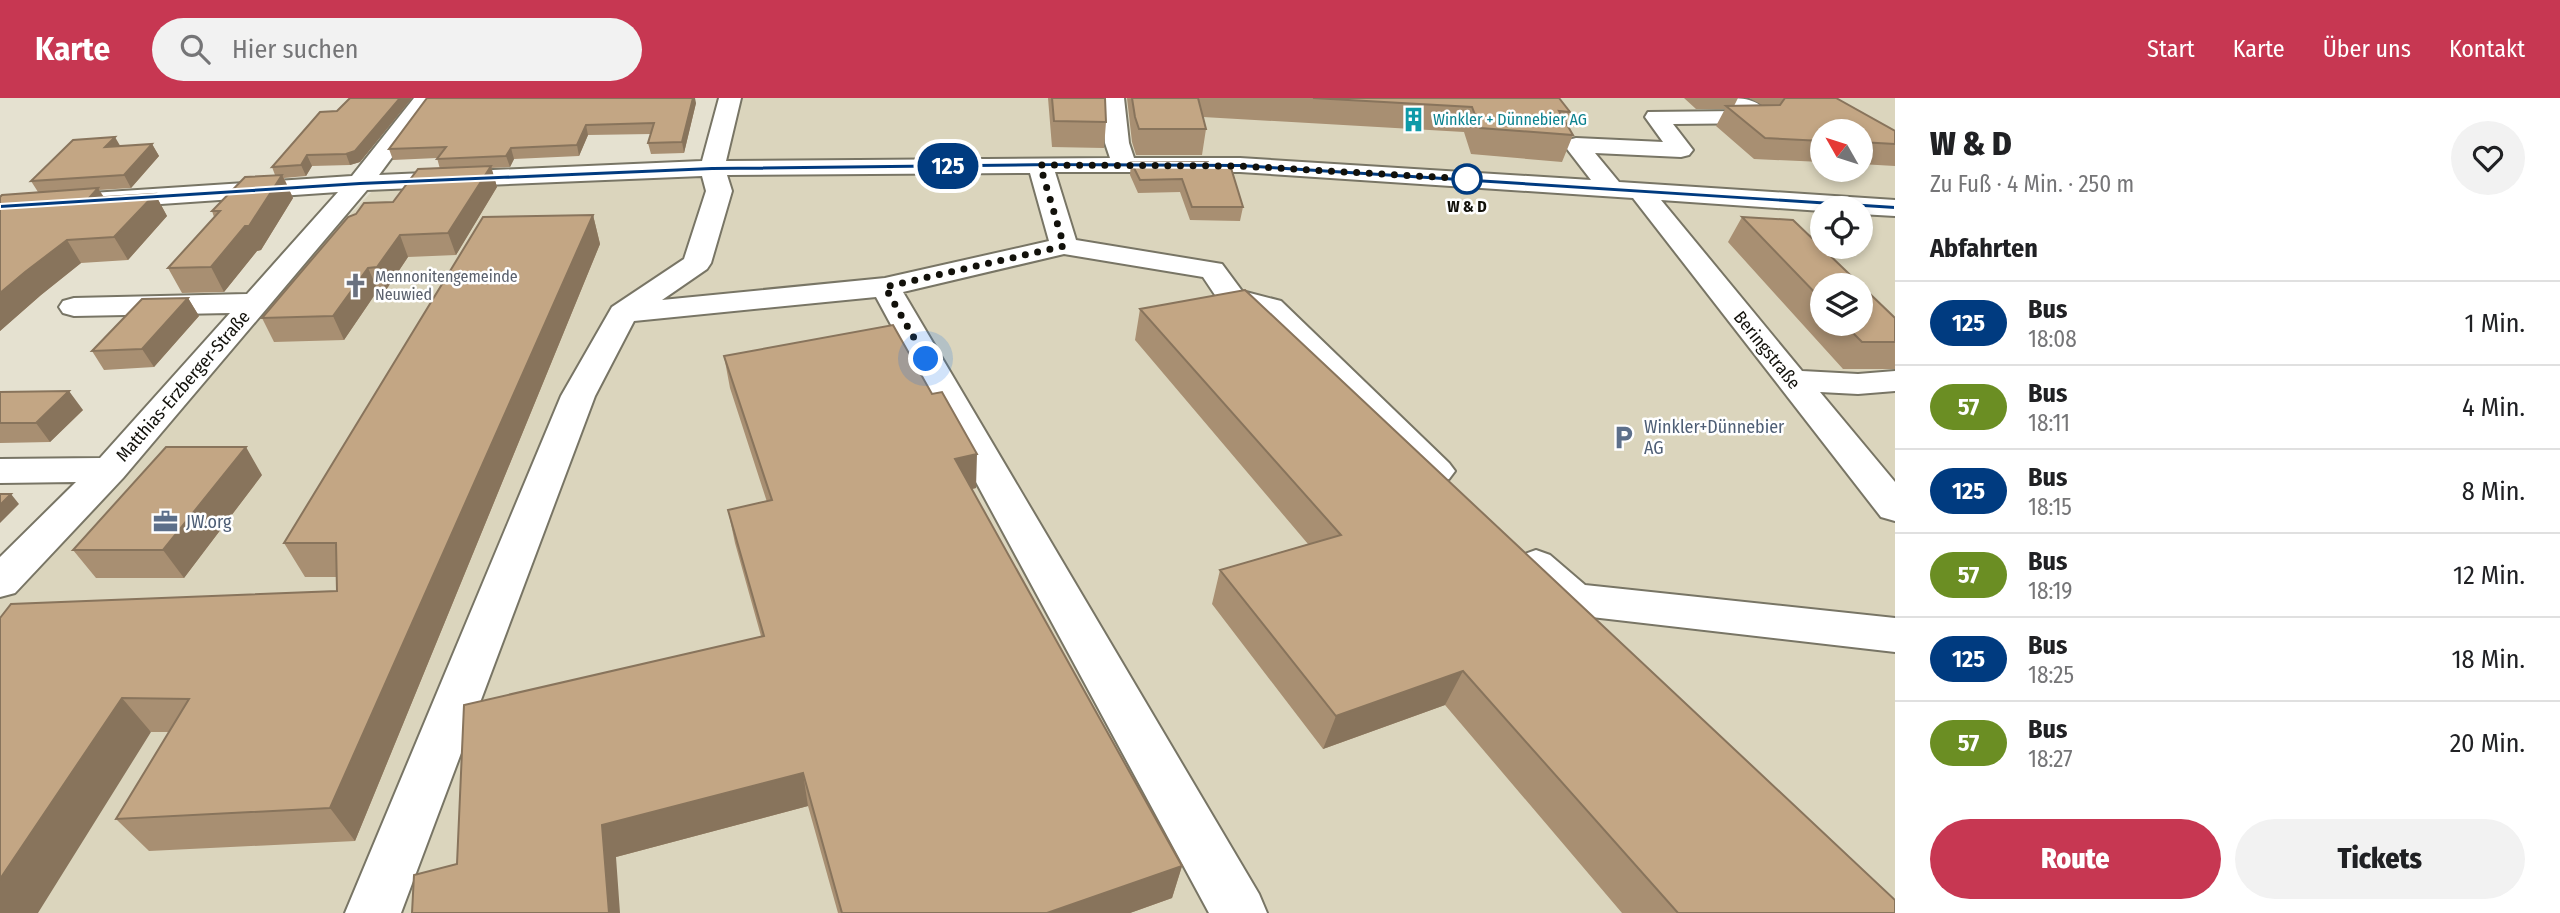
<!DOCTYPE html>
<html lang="de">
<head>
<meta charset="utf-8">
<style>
	:root { --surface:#fff; --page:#f2f2f2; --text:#202124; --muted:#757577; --line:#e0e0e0; --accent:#c73752 }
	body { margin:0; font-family:"Fira Sans Condensed",sans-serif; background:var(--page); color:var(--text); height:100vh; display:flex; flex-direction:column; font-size:26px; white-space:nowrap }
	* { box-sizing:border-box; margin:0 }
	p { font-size:23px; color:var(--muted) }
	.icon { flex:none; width:38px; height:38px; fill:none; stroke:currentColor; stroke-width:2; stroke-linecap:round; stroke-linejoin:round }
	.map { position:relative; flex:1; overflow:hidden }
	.sheet { display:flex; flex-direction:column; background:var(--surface); width:665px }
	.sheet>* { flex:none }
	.badge { padding:0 14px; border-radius:23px; font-size:24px; line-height:46px }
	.needle { width:46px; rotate:309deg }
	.controls { position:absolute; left:1810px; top:21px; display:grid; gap:14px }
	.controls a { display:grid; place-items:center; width:63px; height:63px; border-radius:50%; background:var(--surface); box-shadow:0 4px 10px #0003; font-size:35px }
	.you { position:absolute; width:35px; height:35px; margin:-18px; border:5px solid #fff; border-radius:50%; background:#1a73e8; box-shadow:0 0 0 10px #1a73e833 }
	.map>.badge { position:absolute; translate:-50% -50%; box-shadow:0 0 0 4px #fff }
	h2 { padding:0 35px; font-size:26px; line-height:63px }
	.round { display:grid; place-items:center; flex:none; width:74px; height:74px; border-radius:37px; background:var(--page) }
	.overview { display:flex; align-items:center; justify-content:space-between; height:119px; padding:0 35px }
	h1 { font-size:33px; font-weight:800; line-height:52px }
	.cta { display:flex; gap:14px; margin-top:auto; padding:14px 35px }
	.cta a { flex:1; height:80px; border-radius:42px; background:var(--accent); color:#fff; font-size:28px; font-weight:800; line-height:80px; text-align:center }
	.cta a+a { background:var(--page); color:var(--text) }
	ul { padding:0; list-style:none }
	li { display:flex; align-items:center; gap:21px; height:84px; padding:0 35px; border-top:2px solid var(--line) }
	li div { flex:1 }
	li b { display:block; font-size:26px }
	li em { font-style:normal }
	li .badge { min-width:77px; font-weight:700; text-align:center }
	header { display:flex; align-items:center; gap:42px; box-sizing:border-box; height:98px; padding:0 35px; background:var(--accent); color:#fff }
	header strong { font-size:33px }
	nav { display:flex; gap:38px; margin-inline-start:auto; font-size:24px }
	.search { width:490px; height:63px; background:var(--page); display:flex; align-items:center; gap:18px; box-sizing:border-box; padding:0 24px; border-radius:38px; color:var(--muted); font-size:26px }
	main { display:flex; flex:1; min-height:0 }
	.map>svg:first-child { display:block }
	.built { fill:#dbd5bd; fill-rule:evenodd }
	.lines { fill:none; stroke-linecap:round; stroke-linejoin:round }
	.minor-casing { stroke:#787565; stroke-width:4 }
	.minor { fill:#fff; fill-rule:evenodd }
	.wall { fill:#a88f72; fill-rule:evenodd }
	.shaded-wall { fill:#88745c }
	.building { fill:#c3a684; stroke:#88745c; stroke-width:2 }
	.line { fill:#003b80; stroke:#fff; stroke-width:2 }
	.walk { stroke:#12110b; stroke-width:7; stroke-dasharray:0 12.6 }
	.stop-dot { fill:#fff; stroke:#003b80; stroke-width:3.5 }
	.labels { text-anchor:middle; stroke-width:5; stroke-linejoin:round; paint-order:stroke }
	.far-culture-label { font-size:16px; fill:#0d838f; stroke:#fff; text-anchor:start }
	.far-stop-label { font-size:16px; font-weight:bold; fill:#12110b; stroke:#fff }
	.far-worship-label { font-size:16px; fill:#5b616d; stroke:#fff; text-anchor:start }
	.street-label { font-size:18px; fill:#12110b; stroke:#fff }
	.service-label { font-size:18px; fill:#4e5e75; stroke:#fff; text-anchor:start }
</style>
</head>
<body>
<header>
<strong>Karte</strong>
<div class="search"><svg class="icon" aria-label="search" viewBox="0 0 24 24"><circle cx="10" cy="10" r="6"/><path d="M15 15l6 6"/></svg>Hier suchen</div>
<nav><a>Start</a><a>Karte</a><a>Über uns</a><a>Kontakt</a></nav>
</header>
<main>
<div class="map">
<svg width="1895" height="815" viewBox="0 0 1895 815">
	<rect width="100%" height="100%" fill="#e5e1d0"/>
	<path class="built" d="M 740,0 L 1895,0 L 1895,815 L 0,815 L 0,484 L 380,85 L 723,73 ZM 1822,33 L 1860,33 L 1860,72 L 1822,72 ZM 1822,110 L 1860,110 L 1860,149 L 1822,149 ZM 1822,187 L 1860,187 L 1860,226 L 1822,226 Z"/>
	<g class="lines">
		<defs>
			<path id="minor" d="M 414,0 L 436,0 L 379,77 L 702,63 L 719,0 L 741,0 L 726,63 L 1110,60 L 1105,45 L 1102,0 L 1124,0 L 1129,45 L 1134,60 L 1240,60 L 1591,82 L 1564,47 L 1568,42 L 1576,40 L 1663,44 L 1645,19 L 1648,14 L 1739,13 L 1725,0 C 1747,0 1759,1 1772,20 L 1769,25 L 1673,26 L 1693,52 L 1689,57 L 1681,59 L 1595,55 L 1619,84 L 1895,102 L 1895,118 L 1860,116 L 1860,110 L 1822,110 L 1822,113 L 1661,102 L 1802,273 L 1858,276 L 1895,273 L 1895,293 L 1858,296 L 1820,294 L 1895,384 L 1895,423 L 1881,419 L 1633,100 L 1240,74 L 1055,74 L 1076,142 L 1222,166 L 1242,193 L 1281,203 L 1449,365 L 1455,373 L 1449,381 L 1436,385 L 1423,381 L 1259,216 L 1221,206 L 1203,179 L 1064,156 L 903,194 L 1259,796 L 1267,815 L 1209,815 L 876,199 L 634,223 L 595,298 L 401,815 L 345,815 L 561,298 L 612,209 L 684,161 L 706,93 L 702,78 L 367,92 L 123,380 L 15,495 L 0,499 L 0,459 L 76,384 L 0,385 L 0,361 L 100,360 L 230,215 L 74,218 L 63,215 L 59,209 L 63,203 L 74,200 L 247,196 L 338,94 L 0,117 L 0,101 L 352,78 ZM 1030,75 L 1049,143 L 885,180 L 662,202 L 707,171 L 711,165 L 732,93 L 727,77 Z
				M 1536,452 L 1550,457 L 1585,487 L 1895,520 L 1895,554 L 1574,517 C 1551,510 1528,488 1516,467 L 1522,457 Z"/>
		</defs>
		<use href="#minor" class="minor-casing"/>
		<use href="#minor" class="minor"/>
	</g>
	<path class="wall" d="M 350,0 L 412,0 L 360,64 L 350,67 L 312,68 L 306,78 L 284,80 L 293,100 L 261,152 L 257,153 L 224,194 L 182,195 L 168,170 L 214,119 L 212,113 L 275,77 L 272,69 L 337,13 Z
		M 1048,0 L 1105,0 L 1106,24 L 1104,50 L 1052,49 Z
		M 1127,0 L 1559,0 L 1570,14 L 1566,25 L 1573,37 L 1562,64 L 1471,56 L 1464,34 L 1203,19 L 1206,31 L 1202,57 L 1136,57 L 1132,44 Z
		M 1684,0 L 1738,0 L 1734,8 L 1764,8 L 1749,0 L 1836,0 L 1895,33 L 1895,68 L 1860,66 L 1860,33 L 1822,33 L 1822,64 L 1754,61 L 1716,28 L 1725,11 L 1696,11 Z
		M 696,5 L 684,55 L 651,56 L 648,45 L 651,36 L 588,37 L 579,58 L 514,61 L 510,69 L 491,70 L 497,89 L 456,157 L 408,159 L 386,192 L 378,192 L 344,242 L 274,244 L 262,220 L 393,104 L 440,71 L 437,60 L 393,62 L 389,51 Z
		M 152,46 L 159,58 L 131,90 L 99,92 L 104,99 L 155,96 L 167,118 L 128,162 L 81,165 L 41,197 L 0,233 L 0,99 L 38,94 L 31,83 L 120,48 Z
		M 1131,64 L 1210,69 L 1243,109 L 1240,123 L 1190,122 L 1180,94 L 1138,95 L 1130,77 Z
		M 593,117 L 600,146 L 355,743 L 149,753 L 116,721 L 169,634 L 151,634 L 0,520 L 337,493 L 337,479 L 305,479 L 284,445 Z
		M 1742,119 L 1895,220 L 1895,271 L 1843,271 L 1728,144 ZM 1822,187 L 1860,226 L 1822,226 Z
		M 188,200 L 199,218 L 154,269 L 104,272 L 92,253 Z
		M 1140,211 L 1895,815 L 1622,815 L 1445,607 L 1323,651 L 1212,506 L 1220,472 L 1308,446 L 1135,242 Z
		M 724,258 L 976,390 L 971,391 L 1182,768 L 1172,800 L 1130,815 L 838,815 L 808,708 L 616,759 L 457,766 L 761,538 L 735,445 L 728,412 L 767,404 L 730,290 Z
		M 0,294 L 83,312 L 50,344 L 0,345 Z
		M 262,377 L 184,480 L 96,480 L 73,452 Z"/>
	<path class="shaded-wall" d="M 400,0 L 412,0 L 360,64 L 350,67 L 346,56 Z
		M 693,0 L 695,0 L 696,5 L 684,55 L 682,44 Z
		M 586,27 L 588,37 L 579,58 L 577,47 Z
		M 115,39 L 122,51 L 105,49 Z
		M 152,46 L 159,58 L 131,90 L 124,77 Z
		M 511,50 L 514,61 L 510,69 L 506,58 Z
		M 307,57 L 312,68 L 306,78 L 301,67 Z
		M 491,68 L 497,89 L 456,157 L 448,135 Z
		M 282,77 L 293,100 L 261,152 L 257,153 L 224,194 L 211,169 L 245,128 Z
		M 98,90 L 111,112 L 89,100 Z
		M 155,96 L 167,118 L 128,162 L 114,139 Z
		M 593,117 L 600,146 L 355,743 L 330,710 Z
		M 400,137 L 408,159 L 386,192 L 377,169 Z
		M 67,142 L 81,165 L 41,197 L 0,233 L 0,195 L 25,174 Z
		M 368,170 L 378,192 L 344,242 L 333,218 Z
		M 188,200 L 199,218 L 154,269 L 142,251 Z
		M 69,293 L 83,312 L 50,344 L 36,325 Z
		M 246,349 L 262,377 L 184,480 L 163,452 Z
		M 977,356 L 976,390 L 955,395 L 955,361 Z
		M 11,396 L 19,406 L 0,425 L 0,407 Z
		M 1463,573 L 1445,607 L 1323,651 L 1336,618 Z
		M 122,600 L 151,634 L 38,815 L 0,815 L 0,781 Z
		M 803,675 L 808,708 L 616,759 L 620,815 L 609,815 L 602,727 Z
		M 1182,768 L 1172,800 L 1130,815 L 1047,815 Z"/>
	<path class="building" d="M 350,0 L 400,0 L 355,53 L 346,56 L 307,57 L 301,67 L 272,69 L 320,14 L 337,13 Z
		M 427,0 L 693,0 L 682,44 L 648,45 L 654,25 L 586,27 L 577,47 L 511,50 L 506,58 L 437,61 L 446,49 L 389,51 Z
		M 1052,0 L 1105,0 L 1106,24 L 1054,23 Z
		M 1132,0 L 1198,0 L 1206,31 L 1139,31 L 1135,19 Z
		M 1313,0 L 1559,0 L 1570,14 L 1559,13 L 1573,37 L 1480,30 L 1472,9 Z
		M 1785,0 L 1836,0 L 1895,33 L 1895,46 L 1860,44 L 1860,33 L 1822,33 L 1822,43 L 1765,40 L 1726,8 L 1780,7 Z
		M 115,39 L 105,49 L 152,46 L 124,77 L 31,83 L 73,42 Z
		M 1131,64 L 1208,64 L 1210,69 L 1231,70 L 1243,109 L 1192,109 L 1182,81 L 1140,82 Z
		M 491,68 L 448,135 L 400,137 L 377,169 L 368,170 L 333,218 L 262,220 L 348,119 L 356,116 L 364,105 L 393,104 L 418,71 Z
		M 282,77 L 249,128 L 245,128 L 211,169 L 168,170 L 220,113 L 212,113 L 245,79 Z
		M 98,90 L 89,100 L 155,96 L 114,139 L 67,142 L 25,174 L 0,195 L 0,99 L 2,97 Z
		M 593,117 L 330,710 L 116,721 L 189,601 L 122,600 L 0,781 L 0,520 L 11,506 L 337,493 L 336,445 L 284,445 L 483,119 Z
		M 1742,119 L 1793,122 L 1895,220 L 1895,244 L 1862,244 L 1844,226 L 1860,226 L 1860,187 L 1822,187 L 1822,202 Z
		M 1245,192 L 1895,802 L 1895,815 L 1678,815 L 1463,573 L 1336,618 L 1220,472 L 1341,437 L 1140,211 Z
		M 188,200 L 142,251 L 92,253 L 142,201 Z
		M 893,227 L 932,296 L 942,294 L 977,356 L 955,361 L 1182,768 L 1047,815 L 842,815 L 803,675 L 602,727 L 609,815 L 412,815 L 414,777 L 457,766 L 464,607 L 764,538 L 728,412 L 772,402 L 724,258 Z
		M 69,293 L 36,325 L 0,325 L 0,294 Z
		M 166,349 L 246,349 L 163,452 L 73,452 Z
		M 0,396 L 11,396 L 0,407 Z"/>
	<path class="line" d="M 1052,64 L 1240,65 L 1895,107 L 1895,112 L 1240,70 L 1052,69 L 712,73 L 360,88 L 0,111 L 0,106 L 360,83 L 712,68 Z"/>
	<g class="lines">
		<path class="walk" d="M 926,261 L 885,189 L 1064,148 L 1040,67 L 1240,68 L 1470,81 L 1467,81"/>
	</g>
	<defs>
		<symbol id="building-bare" viewBox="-9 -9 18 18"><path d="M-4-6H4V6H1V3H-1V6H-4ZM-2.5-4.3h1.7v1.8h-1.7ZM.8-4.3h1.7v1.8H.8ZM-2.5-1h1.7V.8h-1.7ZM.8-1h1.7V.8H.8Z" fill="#0f9aa8" stroke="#fff" stroke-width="2.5" paint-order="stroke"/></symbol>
		<symbol id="church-bare" viewBox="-9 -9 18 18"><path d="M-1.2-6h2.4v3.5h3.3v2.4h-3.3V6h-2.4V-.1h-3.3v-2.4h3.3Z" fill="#6b7280" stroke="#fff" stroke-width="2.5" paint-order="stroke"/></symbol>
		<symbol id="parking-bare" viewBox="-9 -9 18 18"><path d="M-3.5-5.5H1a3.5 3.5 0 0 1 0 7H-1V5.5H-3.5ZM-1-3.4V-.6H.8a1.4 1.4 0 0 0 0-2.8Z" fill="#5c6f8a" stroke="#fff" stroke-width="2.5" paint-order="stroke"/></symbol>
		<symbol id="office-bare" viewBox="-9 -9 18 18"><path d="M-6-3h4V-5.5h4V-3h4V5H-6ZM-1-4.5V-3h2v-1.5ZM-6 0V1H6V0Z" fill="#5c6f8a" stroke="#fff" stroke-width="2.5" paint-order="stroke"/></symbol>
	</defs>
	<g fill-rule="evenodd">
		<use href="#building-bare" x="1396" y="4" width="35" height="35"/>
		<use href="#church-bare" x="338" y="170" width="35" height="35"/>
		<use href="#parking-bare" x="1606" y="322" width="35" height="35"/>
		<use href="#office-bare" x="148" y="406" width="35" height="35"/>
	</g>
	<circle class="stop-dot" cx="1467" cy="81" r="14"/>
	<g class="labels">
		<g class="far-culture-label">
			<text x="1433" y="27">Winkler + Dünnebier AG</text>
		</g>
		<g class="far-stop-label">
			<text x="1467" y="114">W &amp; D</text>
		</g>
		<g class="far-worship-label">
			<text x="375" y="184">Mennonitengemeinde<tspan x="375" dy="18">Neuwied</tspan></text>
		</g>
		<g class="street-label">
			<text transform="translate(1767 252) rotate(51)" y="6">Beringstraße</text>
			<text transform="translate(183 288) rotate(-49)" y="6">Matthias-Erzberger-Straße</text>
		</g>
		<g class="service-label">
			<text x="1644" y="335">Winkler+Dünnebier<tspan x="1644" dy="21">AG</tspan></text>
			<text x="186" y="430">JW.org</text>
		</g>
	</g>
</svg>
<div class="controls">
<a><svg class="needle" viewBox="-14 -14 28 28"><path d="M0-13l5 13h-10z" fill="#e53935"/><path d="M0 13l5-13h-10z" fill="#757577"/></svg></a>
<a><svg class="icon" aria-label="locate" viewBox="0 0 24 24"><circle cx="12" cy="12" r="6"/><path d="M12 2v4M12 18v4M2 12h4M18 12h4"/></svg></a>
<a><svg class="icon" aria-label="layers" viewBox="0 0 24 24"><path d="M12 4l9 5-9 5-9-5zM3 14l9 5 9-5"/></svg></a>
</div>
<div class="you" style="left:926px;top:261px"></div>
<b class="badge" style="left:948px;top:68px;background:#003b80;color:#fff">125</b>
</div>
<section class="sheet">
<div class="overview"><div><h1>W &amp; D</h1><p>Zu Fuß · 4 Min. · 250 m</p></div><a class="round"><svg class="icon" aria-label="heart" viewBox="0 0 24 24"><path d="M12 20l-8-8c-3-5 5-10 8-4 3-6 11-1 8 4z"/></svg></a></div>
<h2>Abfahrten</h2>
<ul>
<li><span class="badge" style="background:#003b80;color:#fff">125</span><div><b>Bus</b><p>18:08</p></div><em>1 Min.</em></li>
<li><span class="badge" style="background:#6b8e23;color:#fff">57</span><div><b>Bus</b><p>18:11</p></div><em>4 Min.</em></li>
<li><span class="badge" style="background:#003b80;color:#fff">125</span><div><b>Bus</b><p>18:15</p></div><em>8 Min.</em></li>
<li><span class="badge" style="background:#6b8e23;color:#fff">57</span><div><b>Bus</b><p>18:19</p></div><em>12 Min.</em></li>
<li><span class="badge" style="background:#003b80;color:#fff">125</span><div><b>Bus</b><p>18:25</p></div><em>18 Min.</em></li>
<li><span class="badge" style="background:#6b8e23;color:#fff">57</span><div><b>Bus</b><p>18:27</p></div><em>20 Min.</em></li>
</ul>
<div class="cta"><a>Route</a><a>Tickets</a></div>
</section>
</main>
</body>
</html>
